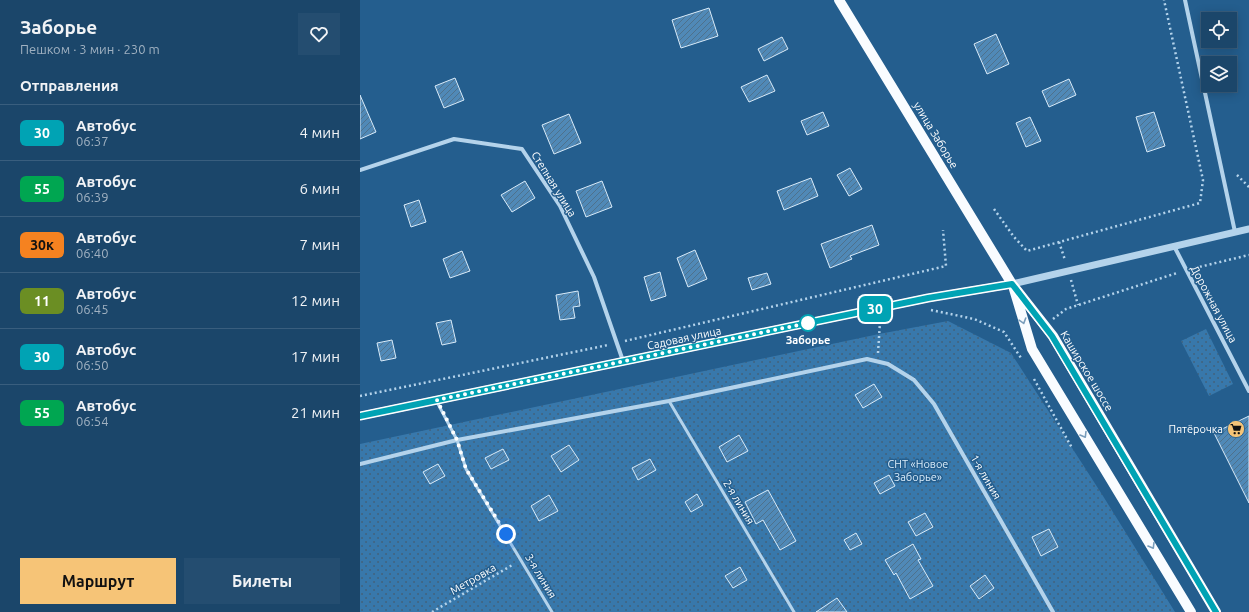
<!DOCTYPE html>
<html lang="ru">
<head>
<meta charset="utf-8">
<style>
	:root { --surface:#1b466a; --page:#244d70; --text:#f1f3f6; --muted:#a0b1c1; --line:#395e7e; --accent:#f6c477 }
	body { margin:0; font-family:Ubuntu,sans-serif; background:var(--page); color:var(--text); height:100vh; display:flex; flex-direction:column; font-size:15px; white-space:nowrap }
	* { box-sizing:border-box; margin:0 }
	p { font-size:13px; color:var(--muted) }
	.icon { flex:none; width:22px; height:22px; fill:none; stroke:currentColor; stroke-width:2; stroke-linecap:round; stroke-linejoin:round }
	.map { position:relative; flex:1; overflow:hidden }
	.sheet { display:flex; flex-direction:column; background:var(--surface); width:360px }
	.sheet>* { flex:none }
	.badge { padding:0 8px; border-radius:6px; font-size:14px; line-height:26px }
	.buttons { position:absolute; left:841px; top:12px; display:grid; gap:8px }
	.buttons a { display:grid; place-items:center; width:36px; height:36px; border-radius:0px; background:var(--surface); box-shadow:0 2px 10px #0003,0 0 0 1px var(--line); font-size:20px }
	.you { position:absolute; width:20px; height:20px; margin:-10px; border:3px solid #fff; border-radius:50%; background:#1a73e8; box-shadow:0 0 0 6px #1a73e833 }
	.map>.badge { position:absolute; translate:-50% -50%; box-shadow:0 0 0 2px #fff }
	h2 { padding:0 20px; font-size:15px; line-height:36px }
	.round { display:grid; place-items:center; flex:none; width:42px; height:42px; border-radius:0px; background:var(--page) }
	.head { display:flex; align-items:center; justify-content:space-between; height:68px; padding:0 20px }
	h1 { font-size:19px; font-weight:600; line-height:30px }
	.primary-button { display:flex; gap:8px; margin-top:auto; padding:8px 20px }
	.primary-button a { flex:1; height:46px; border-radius:0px; background:var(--accent); color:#111; font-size:16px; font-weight:600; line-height:46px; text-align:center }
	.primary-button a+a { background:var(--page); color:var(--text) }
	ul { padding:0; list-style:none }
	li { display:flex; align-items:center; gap:12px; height:56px; padding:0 20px; border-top:1px solid var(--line) }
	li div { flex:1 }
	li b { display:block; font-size:15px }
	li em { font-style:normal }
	li .badge { min-width:44px; font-weight:700; text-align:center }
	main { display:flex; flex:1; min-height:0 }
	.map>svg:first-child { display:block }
	.grass { fill:url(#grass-dots) }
	.building { fill:url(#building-hatch); stroke:#d9ebf9 }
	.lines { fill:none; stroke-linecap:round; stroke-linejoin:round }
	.path { stroke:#b4d3eb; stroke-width:2.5; stroke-dasharray:2 3; stroke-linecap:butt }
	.service { stroke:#b4d3eb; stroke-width:3 }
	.minor { stroke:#b4d3eb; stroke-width:4 }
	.tertiary { stroke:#b4d3eb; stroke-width:7 }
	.secondary { stroke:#dfedf9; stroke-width:8 }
	.primary { stroke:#f9fcff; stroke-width:10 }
	.oneway { stroke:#799dbb }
	.line-casing { stroke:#fff; stroke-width:9 }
	.line { stroke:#00a3b4; stroke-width:6 }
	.walk { stroke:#fff; stroke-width:4; stroke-dasharray:0 7.2 }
	.stop-dot { fill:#fff; stroke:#00a3b4; stroke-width:2 }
	.labels { text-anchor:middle; stroke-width:3; stroke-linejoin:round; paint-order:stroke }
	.street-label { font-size:11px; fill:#fff; stroke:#245e8e }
	.stop-label { font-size:11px; font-weight:bold; fill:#fff; stroke:#245e8e }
	.poi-label { font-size:11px; fill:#fff; stroke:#245e8e; text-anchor:end }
	.park-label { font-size:11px; fill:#d9ebf9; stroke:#245e8e }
</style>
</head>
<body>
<main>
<section class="sheet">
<div class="head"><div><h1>Заборье</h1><p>Пешком · 3 мин · 230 m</p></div><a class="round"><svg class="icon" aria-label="heart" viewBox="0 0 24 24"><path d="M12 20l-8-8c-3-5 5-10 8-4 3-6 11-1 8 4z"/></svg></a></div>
<h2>Отправления</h2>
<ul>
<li><span class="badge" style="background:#00a3b4;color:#fff">30</span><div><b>Автобус</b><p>06:37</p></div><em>4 мин</em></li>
<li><span class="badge" style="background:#00a651;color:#fff">55</span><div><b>Автобус</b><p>06:39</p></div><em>6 мин</em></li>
<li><span class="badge" style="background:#f58220;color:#111">30к</span><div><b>Автобус</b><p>06:40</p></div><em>7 мин</em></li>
<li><span class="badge" style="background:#6b8e23;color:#fff">11</span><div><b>Автобус</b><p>06:45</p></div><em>12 мин</em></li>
<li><span class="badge" style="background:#00a3b4;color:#fff">30</span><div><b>Автобус</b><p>06:50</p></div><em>17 мин</em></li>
<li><span class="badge" style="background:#00a651;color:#fff">55</span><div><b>Автобус</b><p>06:54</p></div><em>21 мин</em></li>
</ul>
<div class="primary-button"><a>Маршрут</a><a>Билеты</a></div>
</section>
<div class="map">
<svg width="889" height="612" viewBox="0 0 889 612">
	<defs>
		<pattern id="grass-dots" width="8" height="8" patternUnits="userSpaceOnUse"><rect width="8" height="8" fill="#3878ab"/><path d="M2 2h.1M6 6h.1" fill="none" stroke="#42627c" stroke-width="1.8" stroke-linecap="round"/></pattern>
		<pattern id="building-hatch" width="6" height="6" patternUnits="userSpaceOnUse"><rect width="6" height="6" fill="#5089b7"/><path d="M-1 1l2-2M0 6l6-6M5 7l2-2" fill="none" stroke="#4e718c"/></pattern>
	</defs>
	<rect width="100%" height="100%" fill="#245e8e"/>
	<path class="grass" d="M 588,321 L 651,353 L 743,496 L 815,612 L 0,612 L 0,444 L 519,334 Z
		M 846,329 L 873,384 L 849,396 L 821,341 Z"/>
	<path class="building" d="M 349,8 L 358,36 L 321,48 L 312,20 Z
		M 636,34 L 649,64 L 627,74 L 614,44 Z
		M 422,37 L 428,49 L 404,61 L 398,49 Z
		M 407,75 L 415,91 L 389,102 L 381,87 Z
		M 95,78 L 104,100 L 84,108 L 75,86 Z
		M 709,79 L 716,95 L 689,107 L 682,91 Z
		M 0,95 L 16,132 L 0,139 Z
		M 463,112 L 469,126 L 447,135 L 441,121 Z
		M 794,112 L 805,146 L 787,152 L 776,117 Z
		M 209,114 L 221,143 L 194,154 L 182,125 Z
		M 670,117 L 681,141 L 666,147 L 656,123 Z
		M 490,168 L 502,189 L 489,196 L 477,175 Z
		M 451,178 L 458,196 L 424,210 L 417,191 Z
		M 165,181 L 175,198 L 152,212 L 141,195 Z
		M 242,181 L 252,207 L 226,217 L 216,191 Z
		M 59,200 L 66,222 L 51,227 L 44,205 Z
		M 512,225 L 519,245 L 490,256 L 492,259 L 470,268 L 461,244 Z
		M 335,250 L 347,279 L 328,287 L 317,258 Z
		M 102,251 L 110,271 L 90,278 L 83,259 Z
		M 300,272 L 306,296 L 291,301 L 284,277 Z
		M 407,273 L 411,284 L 392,290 L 388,278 Z
		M 218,291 L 220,306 L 213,307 L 215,318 L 200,320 L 196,295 Z
		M 91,320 L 96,342 L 82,345 L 76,323 Z
		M 32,340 L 36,358 L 21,361 L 17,343 Z
		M 514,384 L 522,397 L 503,408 L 495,395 Z
		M 889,416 L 889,503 L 854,433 Z
		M 379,435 L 388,451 L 367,462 L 359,447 Z
		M 209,445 L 219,460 L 201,472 L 191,456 Z
		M 143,449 L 149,460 L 131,469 L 125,458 Z
		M 290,459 L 296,470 L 278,480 L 272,468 Z
		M 78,464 L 85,476 L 70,484 L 63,472 Z
		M 529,475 L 535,486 L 520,494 L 514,483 Z
		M 408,490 L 436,541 L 420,550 L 403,520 L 396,524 L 385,502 Z
		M 337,494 L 343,505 L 331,512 L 325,502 Z
		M 189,495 L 198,511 L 179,521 L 171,506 Z
		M 565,513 L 573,527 L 556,536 L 548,522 Z
		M 689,529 L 698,547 L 681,556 L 672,537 Z
		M 496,533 L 502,544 L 490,550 L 484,540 Z
		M 553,544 L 561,559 L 558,560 L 573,586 L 550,599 L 536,573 L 534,575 L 525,560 Z
		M 380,567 L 387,580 L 373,588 L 365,576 Z
		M 625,575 L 634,588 L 619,599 L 610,586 Z
		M 477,598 L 487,612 L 456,612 Z"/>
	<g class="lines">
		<path class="path" d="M 877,175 L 889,187
			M 634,209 L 654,237 L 667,251 L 840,203 L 843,180 L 804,0
			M 699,242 L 705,260
			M 835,268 L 889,255
			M 711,280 L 718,305
			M 571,310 L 614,319 L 644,332 L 661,358
			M 693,319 L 706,309 L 817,273
			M 265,341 L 586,266 L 583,230
			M 518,353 L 520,322 L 531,319
			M 674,379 L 712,448
			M 0,396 L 248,345
			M 72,612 L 154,564"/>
		<path class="service" d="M 309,401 L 434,612
			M 77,402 L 97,440 L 106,469 L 192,612"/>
		<path class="minor" d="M 825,0 L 875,232
			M 0,170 L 94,139 L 162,149 L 200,206 L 234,277 L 263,361
			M 814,246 L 889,391
			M 0,464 L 97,440 L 309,401 L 507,359 L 528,364 L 554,380 L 574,404 L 693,612"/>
		<path class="tertiary" d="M 652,284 L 889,229"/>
		<path class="secondary" d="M 0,416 L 568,298 L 652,284"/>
		<path class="primary" d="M 479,0 L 652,284 L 693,336 L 856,612
			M 654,289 L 672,349 L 831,612"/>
	</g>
	<defs><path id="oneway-chevron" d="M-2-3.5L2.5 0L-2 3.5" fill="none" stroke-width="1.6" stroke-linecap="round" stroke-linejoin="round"/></defs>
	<g class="oneway">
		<use href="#oneway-chevron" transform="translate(663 321) rotate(73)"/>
		<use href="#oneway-chevron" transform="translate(724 435) rotate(59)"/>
		<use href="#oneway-chevron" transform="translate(792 546) rotate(59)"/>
	</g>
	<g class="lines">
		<defs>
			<path id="line" d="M 0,416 L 568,298 L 652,284 L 692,336 L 856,612"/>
		</defs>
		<use href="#line" class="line-casing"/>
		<use href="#line" class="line"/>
		<path class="walk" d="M 146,534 L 106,469 L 97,440 L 77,400 L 448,323"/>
	</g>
	<defs>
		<symbol id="supermarket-disc" viewBox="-11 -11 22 22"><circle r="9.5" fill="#f6c477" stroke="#245e8e"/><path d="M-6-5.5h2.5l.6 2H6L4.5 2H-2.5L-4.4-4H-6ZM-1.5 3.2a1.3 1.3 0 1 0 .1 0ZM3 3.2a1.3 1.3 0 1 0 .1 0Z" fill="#111"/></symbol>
	</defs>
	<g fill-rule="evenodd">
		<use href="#supermarket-disc" x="866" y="419" width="20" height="20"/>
	</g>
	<circle class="stop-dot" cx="448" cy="323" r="8"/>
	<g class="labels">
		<g class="street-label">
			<text transform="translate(576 135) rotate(59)" y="4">улица Заборье</text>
			<text transform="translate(194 184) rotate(58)" y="4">Степная улица</text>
			<text transform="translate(854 304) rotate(62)" y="4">Дорожная улица</text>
			<text transform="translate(324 338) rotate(-12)" y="4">Садовая улица</text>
			<text transform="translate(727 371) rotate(59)" y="4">Каширское шоссе</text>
			<text transform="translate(626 477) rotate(60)" y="4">1-я линия</text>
			<text transform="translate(379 502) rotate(59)" y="4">2-я линия</text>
			<text transform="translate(181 576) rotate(59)" y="4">3-я линия</text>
			<text transform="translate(113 579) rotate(-30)" y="4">Метровка</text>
		</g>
		<g class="stop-label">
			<text x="448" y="344">Заборье</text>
		</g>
		<g class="poi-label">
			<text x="863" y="433">Пятёрочка</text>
		</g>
		<g class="park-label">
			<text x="558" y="468">СНТ «Новое<tspan x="558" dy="13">Заборье»</tspan></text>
		</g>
	</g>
</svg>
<div class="buttons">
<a><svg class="icon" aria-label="locate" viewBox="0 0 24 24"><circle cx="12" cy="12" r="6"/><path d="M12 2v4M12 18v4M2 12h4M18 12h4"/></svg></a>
<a><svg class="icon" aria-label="layers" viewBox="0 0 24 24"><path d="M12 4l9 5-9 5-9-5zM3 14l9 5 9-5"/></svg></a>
</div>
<div class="you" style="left:146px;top:534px"></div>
<b class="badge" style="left:515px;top:309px;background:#00a3b4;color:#fff">30</b>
</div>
</main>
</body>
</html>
